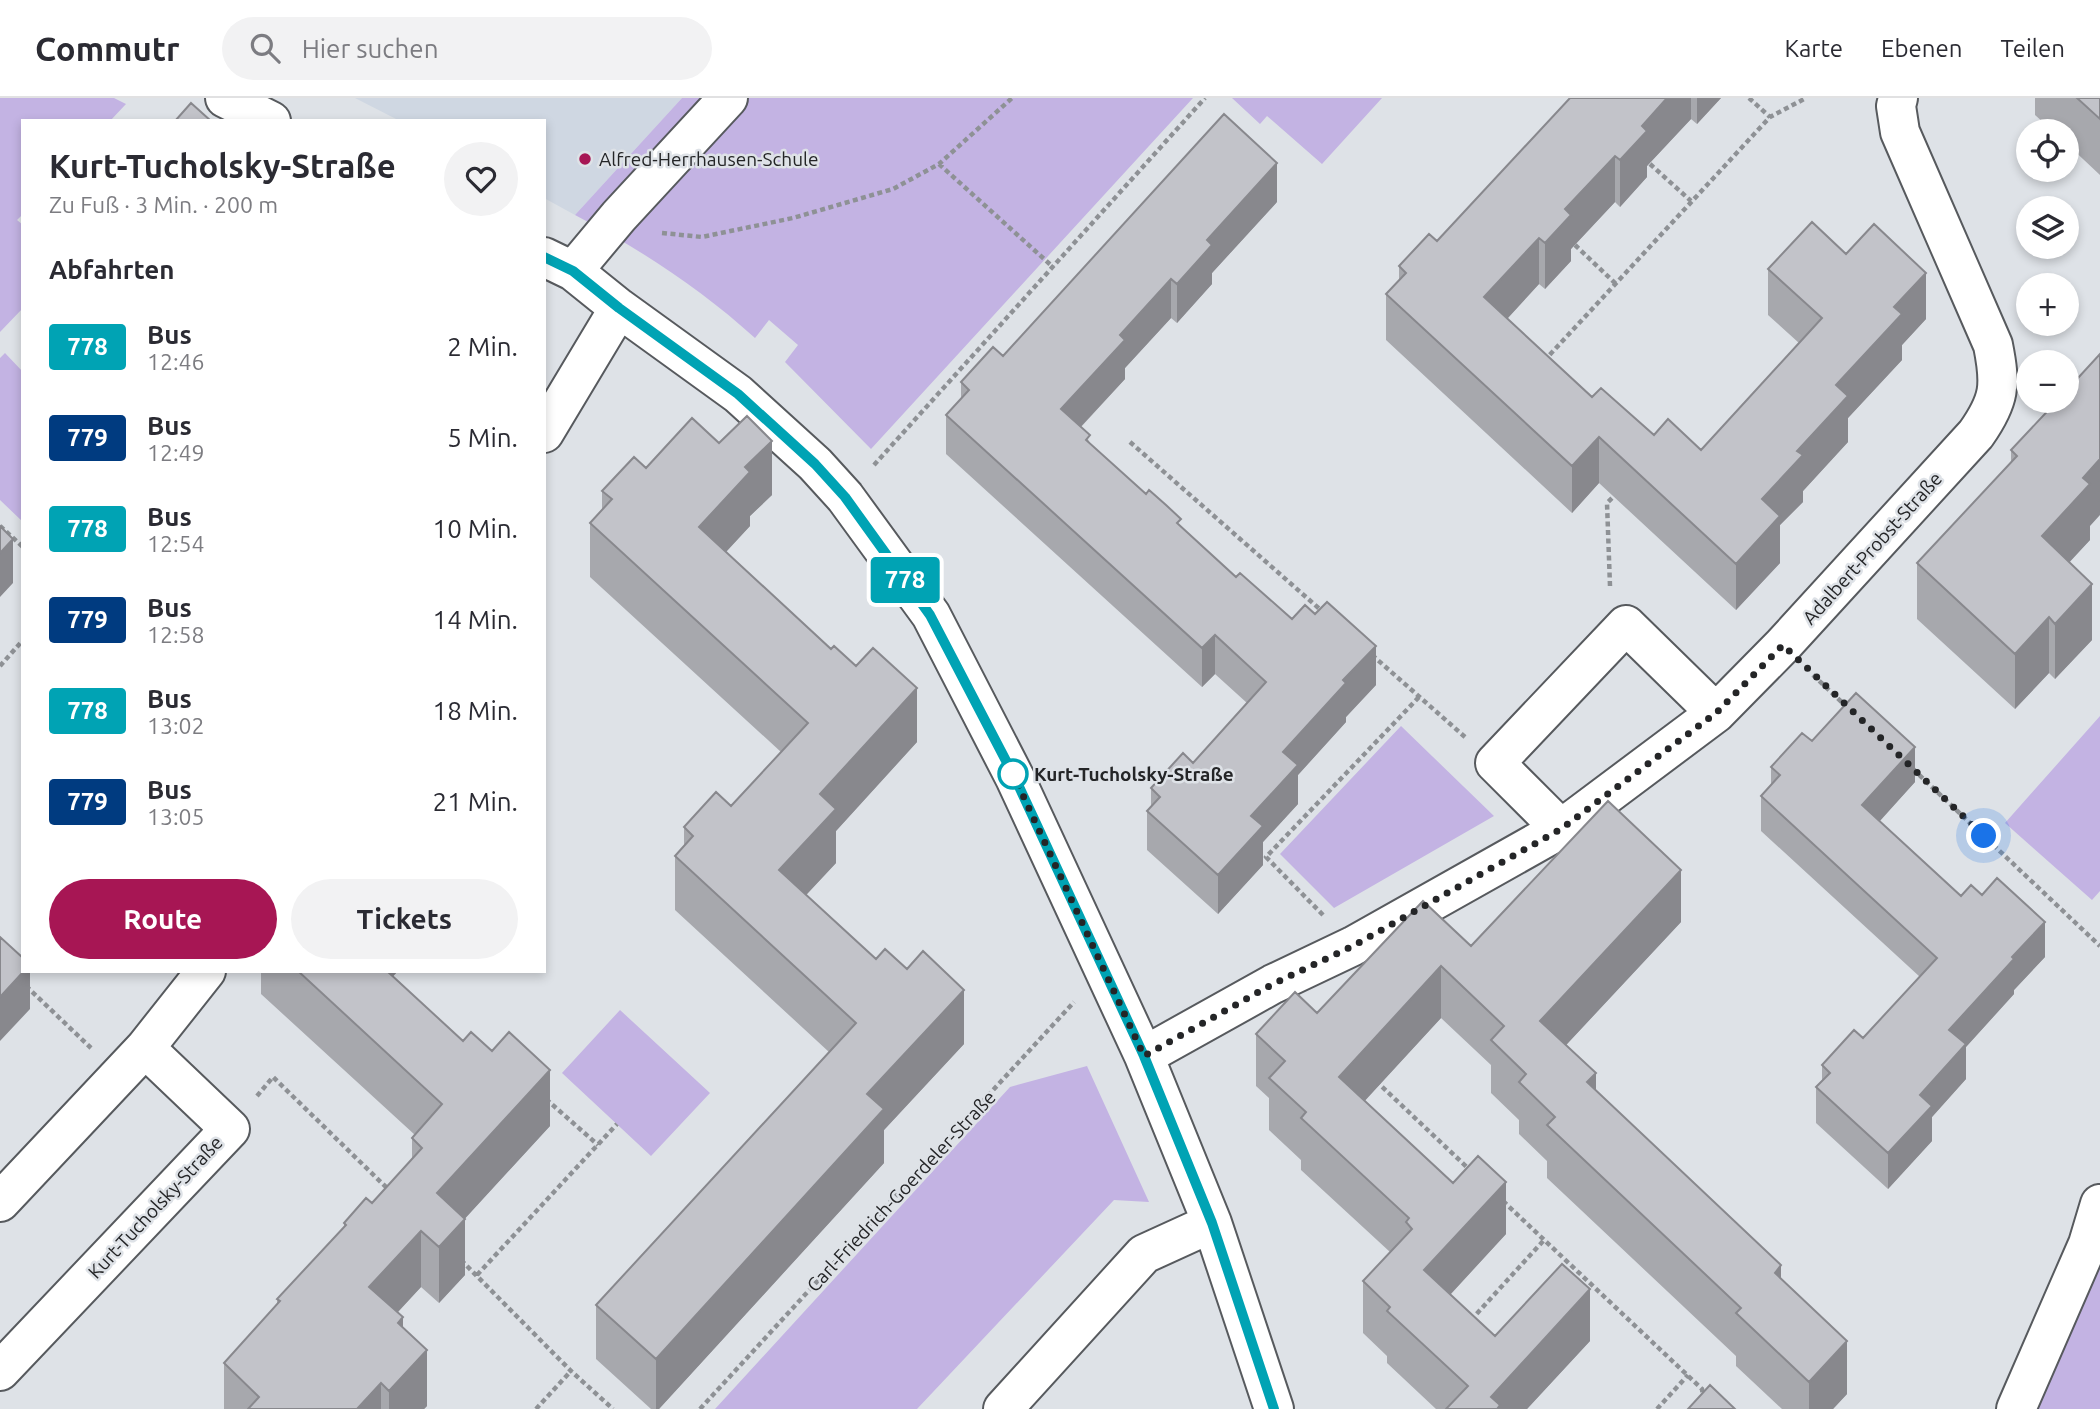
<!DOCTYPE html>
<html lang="de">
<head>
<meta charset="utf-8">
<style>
	:root { --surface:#fff; --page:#f2f2f3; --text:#2b2b33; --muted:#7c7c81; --line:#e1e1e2; --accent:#a71654 }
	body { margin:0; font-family:Ubuntu,sans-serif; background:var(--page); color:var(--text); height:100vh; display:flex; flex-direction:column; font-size:26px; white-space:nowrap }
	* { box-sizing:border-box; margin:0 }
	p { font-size:23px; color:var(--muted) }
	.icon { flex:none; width:38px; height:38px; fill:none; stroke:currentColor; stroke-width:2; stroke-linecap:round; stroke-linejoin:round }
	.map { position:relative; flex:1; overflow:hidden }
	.details { position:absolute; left:21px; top:21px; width:525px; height:854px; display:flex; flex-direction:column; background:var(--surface); border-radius:0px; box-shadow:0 4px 10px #0003 }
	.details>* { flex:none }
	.badge { padding:0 14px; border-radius:5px; font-size:24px; line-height:46px }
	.fabs { position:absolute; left:2016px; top:21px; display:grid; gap:14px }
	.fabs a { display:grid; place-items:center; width:63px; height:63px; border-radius:50%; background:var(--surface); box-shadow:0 4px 10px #0003; font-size:35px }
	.you { position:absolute; width:35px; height:35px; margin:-18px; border:5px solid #fff; border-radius:50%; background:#1a73e8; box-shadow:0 0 0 10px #1a73e833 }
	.map>.badge { position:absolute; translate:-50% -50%; box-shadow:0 0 0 4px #fff }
	h2 { padding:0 28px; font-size:26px; line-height:63px }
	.round { display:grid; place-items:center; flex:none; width:74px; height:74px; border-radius:37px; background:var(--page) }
	.summary { display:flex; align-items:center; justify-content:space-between; height:119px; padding:0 28px }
	h1 { font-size:33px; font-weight:600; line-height:52px }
	.primary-button { display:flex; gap:14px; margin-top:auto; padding:14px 28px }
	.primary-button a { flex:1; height:80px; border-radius:42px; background:var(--accent); color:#fff; font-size:28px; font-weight:600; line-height:80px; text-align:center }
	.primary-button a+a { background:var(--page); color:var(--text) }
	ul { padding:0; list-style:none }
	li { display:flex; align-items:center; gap:21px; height:91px; padding:0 28px }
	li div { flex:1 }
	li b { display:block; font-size:26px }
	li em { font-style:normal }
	li .badge { min-width:77px; font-weight:700; text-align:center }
	header { display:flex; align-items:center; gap:42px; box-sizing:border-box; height:98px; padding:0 35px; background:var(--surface); border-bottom:2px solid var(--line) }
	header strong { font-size:33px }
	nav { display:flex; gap:38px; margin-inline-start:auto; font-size:24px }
	.search { width:490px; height:63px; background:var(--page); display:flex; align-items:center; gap:18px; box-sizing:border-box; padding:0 24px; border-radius:38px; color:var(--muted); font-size:26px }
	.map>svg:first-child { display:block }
	.built { fill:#cfd7e2 }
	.green { fill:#c3b3e3 }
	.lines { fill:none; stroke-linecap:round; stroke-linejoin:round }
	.minor-casing { stroke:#575a5e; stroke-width:42 }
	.path { stroke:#8e9195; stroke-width:4.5; stroke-dasharray:5 3.5; stroke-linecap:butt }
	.minor { stroke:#fff; stroke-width:38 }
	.wall { fill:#a7a8ad }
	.shaded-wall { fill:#88888d }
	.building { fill:#c2c3c9; stroke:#88888d; stroke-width:2 }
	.line-casing { stroke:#fff; stroke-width:16 }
	.line { stroke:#00a3b4; stroke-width:10 }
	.walk { stroke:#242527; stroke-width:7; stroke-dasharray:0 12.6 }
	.poi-dot { fill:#a71654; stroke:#dee2e7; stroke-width:2.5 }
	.stop-dot { fill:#fff; stroke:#00a3b4; stroke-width:3.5 }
	.labels { text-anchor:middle; stroke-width:5; stroke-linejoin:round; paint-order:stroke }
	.poi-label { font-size:19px; fill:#242527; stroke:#dee2e7; text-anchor:start }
	.street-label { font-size:19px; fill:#242527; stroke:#dee2e7 }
	.stop-label { font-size:19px; font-weight:bold; fill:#242527; stroke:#dee2e7; text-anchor:start }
</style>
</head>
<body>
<header>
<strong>Commutr</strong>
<div class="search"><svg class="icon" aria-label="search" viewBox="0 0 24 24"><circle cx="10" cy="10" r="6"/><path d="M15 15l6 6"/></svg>Hier suchen</div>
<nav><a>Karte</a><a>Ebenen</a><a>Teilen</a></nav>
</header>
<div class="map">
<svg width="2100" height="1311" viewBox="0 0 2100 1311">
	<rect width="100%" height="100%" fill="#dee2e7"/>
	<path class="built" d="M 355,0 L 682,0 L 575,117 L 544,100 L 544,23 L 400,23 Z"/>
	<path class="green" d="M 0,0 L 114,0 L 126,6 L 110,23 L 23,23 L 23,116 L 17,122 L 23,127 L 23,210 L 0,234 Z
		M 682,0 L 1193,0 L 871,351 L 785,264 L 798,247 L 769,222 L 755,240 C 701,191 640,151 575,117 Z
		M 1232,0 L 1382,0 L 1322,66 L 1267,18 L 1260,26 Z
		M 5,255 L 23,274 L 23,424 L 0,402 L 0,260 Z
		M 2100,618 L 2100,793 L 2092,802 L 2005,725 Z
		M 1401,628 L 1494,718 L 1334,810 L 1280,756 Z
		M 620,912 L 710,995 L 651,1058 L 562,975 Z
		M 1087,968 L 1149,1104 L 1114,1102 L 917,1311 L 715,1311 L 1010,989 Z
		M 2100,1131 L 2100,1311 L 2029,1311 Z"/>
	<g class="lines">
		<defs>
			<path id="minor" d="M 225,0 L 271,23
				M 544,159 L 573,173 L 619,210 L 738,296 L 815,366 L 845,399 L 931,517 L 1015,680 L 1144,958 L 1212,1125 L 1274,1311
				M 573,173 L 619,118 L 728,0
				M 544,335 L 619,210
				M 1561,731 L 1495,665 L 1626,527 L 1716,615
				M 1144,958 L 1273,886 L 1353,848 L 1561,731 L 1716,615 L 1783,547 L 1976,336 C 2000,302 2001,287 1993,247 L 1900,34 L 1896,8 L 1898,0
				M 0,1104 L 145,950 L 206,873
				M 0,1273 L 230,1031 L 145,950
				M 1003,1311 L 1144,1156 L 1212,1125
				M 2016,1311 L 2088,1146 L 2100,1106"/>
		</defs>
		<use href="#minor" class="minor-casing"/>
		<path class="path" d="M 1749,0 L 1770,19
			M 939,66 L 1053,169
			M 1650,66 L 1691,103
			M 662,135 L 702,139 L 793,120 L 893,91 L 939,66 L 1012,0
			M 1575,147 L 1616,186
			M 1544,263 L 1770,19 L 1806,0
			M 1130,344 L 1323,514
			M 874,367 L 1205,0
			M 0,428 L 23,449
			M 1610,488 L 1607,405 L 1617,395
			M 1372,557 L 1465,639
			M 0,568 L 23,542
			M 1813,577 L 1848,610
			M 1913,671 L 2100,848
			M 1323,817 L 1266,759 L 1419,599
			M 26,888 L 91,950
			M 1376,983 L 1471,1073
			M 257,998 L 273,979 L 390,1093
			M 546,1001 L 598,1047
			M 1503,1103 L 1702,1291 L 1703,1299
			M 461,1162 L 571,1273 L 613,1311
			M 477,1177 L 617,1026
			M 1471,1222 L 1544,1142
			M 536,1311 L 571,1273
			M 700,1311 L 1074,904
			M 1657,1311 L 1688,1277"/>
		<use href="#minor" class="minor"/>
	</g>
	<path class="wall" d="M 1570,0 L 1721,0 L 1697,26 L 1691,21 L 1647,68 L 1647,79 L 1620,109 L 1615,104 L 1571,151 L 1571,163 L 1545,191 L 1539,186 L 1507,221 L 1592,299 L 1654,337 L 1701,352 L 1799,245 L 1768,217 L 1768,171 L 1846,156 L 1926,221 L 1902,247 L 1902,262 L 1848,320 L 1848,344 L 1803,393 L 1803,404 L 1780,427 L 1780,465 L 1736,512 L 1599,385 L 1572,415 L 1386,242 L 1386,196 L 1399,182 L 1399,168 L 1437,143 Z
		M 2035,0 L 2100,0 L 2100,77 L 2067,46 L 2067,33 L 2053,33 L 2035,17 Z
		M 1277,104 L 1212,175 L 1212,186 L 1177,225 L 1171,220 L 1125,270 L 1125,281 L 1081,329 L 1090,345 L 1236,479 L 1376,587 L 1346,619 L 1346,624 L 1298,677 L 1298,706 L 1263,744 L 1263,767 L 1218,816 L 1147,752 L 1147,713 L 1151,709 L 1151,690 L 1193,665 L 1247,605 L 1215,576 L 1202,589 L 946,356 L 946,317 L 961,301 L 961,284 L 1003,258 Z
		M 719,345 L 772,397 L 750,418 L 750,428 L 726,454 L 917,644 L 836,733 L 836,765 L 806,797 L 964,946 L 884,1032 L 884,1065 L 659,1311 L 651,1311 L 596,1261 L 596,1207 L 829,954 L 675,812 L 675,758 L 684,748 L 684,729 L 731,708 L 781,654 L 590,479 L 590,425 L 602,412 L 602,393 L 646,370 Z
		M 2011,352 L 2090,428 L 2090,442 L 2069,464 L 2092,542 L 2055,581 L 2049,575 L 2015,611 L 1917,521 L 1917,465 L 2011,364 Z
		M 1812,643 L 1915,684 L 1879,723 L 1961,798 L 2045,859 L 2014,892 L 2014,896 L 1966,949 L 1966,981 L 1932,1019 L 1932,1043 L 1888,1091 L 1816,1025 L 1816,989 L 1822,984 L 1822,967 L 1863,940 L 1920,879 L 1761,733 L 1761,698 L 1771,687 L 1771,669 Z
		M 1681,824 L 1566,947 L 1596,993 L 1781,1182 L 1847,1296 L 1833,1311 L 1782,1311 L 1736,1268 L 1736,1258 L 1547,1080 L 1547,1063 L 1519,1036 L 1519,1022 L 1491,995 L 1491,967 L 1441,920 L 1364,1003 L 1506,1136 L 1450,1197 L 1495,1238 L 1590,1243 L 1527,1311 L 1436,1311 L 1387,1265 L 1387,1258 L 1363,1235 L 1363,1183 L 1390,1154 L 1301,1072 L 1301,1062 L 1269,1032 L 1269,1000 L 1256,988 L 1256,936 L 1317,915 L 1471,848 Z
		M 261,873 L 398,873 L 393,878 L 550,1028 L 464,1121 L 465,1177 L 439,1205 L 421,1189 L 398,1214 L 427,1308 L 424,1311 L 224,1311 L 224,1265 L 277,1207 L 277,1201 L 344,1129 L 344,1125 L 372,1105 L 412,1062 L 412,1040 L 415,1037 L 261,896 Z"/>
	<path class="shaded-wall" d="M 1667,0 L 1691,0 L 1691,21 L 1647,68 L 1647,79 L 1620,109 L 1620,62 L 1642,28 Z
		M 1697,0 L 1721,0 L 1697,26 Z
		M 1615,58 L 1615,104 L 1571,151 L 1571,163 L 1545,191 L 1545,145 L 1565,111 Z
		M 1277,65 L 1277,104 L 1212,175 L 1212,186 L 1177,225 L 1177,186 L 1207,142 Z
		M 1539,140 L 1539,186 L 1484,246 L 1484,199 Z
		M 1926,175 L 1926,221 L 1902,247 L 1902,262 L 1848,320 L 1848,344 L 1803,393 L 1803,404 L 1780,427 L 1780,465 L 1736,512 L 1736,466 L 1762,401 L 1797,353 L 1836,287 L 1894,209 Z
		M 1171,181 L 1171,220 L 1125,270 L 1125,281 L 1061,350 L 1061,311 L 1120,237 Z
		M 1599,339 L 1599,385 L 1572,415 L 1572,368 Z
		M 772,343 L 772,397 L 750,418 L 750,428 L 699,483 L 699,429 L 745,369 Z
		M 2100,361 L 2100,417 L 2090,428 L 2090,442 L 2042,494 L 2042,438 L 2083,380 Z
		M 13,441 L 13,485 L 0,499 L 0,455 Z
		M 2092,486 L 2092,542 L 2055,581 L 2055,526 Z
		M 2049,519 L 2049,575 L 2015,611 L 2015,556 Z
		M 1215,537 L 1215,576 L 1202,589 L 1202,550 Z
		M 1376,548 L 1376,587 L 1346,619 L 1346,624 L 1298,677 L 1298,706 L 1263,744 L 1263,767 L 1218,816 L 1218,777 L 1251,718 L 1283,654 L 1343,582 Z
		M 917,590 L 917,644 L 836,733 L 836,765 L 779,826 L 779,772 L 820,696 Z
		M 1915,649 L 1915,684 L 1862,743 L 1862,707 Z
		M 1681,772 L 1681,824 L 1540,975 L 1540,923 Z
		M 2045,824 L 2045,859 L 2014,892 L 2014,896 L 1966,949 L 1966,981 L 1932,1019 L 1932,1043 L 1888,1091 L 1888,1055 L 1920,997 L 1949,932 L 2012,859 Z
		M 1441,868 L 1441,920 L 1339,1031 L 1339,979 Z
		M 24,873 L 30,873 L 30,911 L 0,943 L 0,899 Z
		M 365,873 L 398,873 L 365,909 Z
		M 964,892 L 964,946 L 884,1032 L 884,1065 L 659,1311 L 656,1311 L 656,1261 L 867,996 Z
		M 550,972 L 550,1028 L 439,1149 L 437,1095 Z
		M 1596,975 L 1596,1028 L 1587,984 Z
		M 1506,1084 L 1506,1136 L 1424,1225 L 1424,1172 Z
		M 465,1121 L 465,1177 L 439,1205 L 439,1149 Z
		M 421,1133 L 421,1189 L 369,1245 L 369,1189 Z
		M 1781,1167 L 1781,1220 L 1775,1175 Z
		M 1590,1191 L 1590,1243 L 1527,1311 L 1491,1311 L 1491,1299 Z
		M 403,1219 L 403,1275 L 398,1225 Z
		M 1847,1243 L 1847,1296 L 1833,1311 L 1809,1311 L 1809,1284 Z
		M 427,1252 L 427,1308 L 424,1311 L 389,1311 L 389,1293 Z
		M 381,1285 L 381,1311 L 357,1311 Z"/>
	<path class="building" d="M 1570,0 L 1667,0 L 1642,28 L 1647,33 L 1620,62 L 1615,58 L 1565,111 L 1571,117 L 1545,145 L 1539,140 L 1484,199 L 1592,299 L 1601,290 L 1654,337 L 1668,321 L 1701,352 L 1822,220 L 1768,171 L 1812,124 L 1846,156 L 1874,126 L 1926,175 L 1894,209 L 1902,216 L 1836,287 L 1848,298 L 1797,353 L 1803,357 L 1762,401 L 1780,418 L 1736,466 L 1599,339 L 1572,368 L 1386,196 L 1406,175 L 1399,168 L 1429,136 L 1437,143 Z
		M 2077,0 L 2100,0 L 2100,21 Z
		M 191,5 L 211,23 L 175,23 Z
		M 1224,16 L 1277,65 L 1207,142 L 1212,147 L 1177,186 L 1171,181 L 1120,237 L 1125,242 L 1061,311 L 1090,337 L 1086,342 L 1146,396 L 1149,392 L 1166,407 L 1181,421 L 1177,425 L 1236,479 L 1240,475 L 1292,521 L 1305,507 L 1315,516 L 1327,504 L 1376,548 L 1343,582 L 1346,585 L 1283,654 L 1298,667 L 1251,718 L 1263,728 L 1218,777 L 1147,713 L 1160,699 L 1151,690 L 1183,655 L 1193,665 L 1266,584 L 1215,537 L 1202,550 L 946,317 L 969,292 L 961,284 L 993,249 L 1003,258 Z
		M 2100,256 L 2100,361 L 2083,380 L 2090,386 L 2042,438 L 2092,486 L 2055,526 L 2049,519 L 2015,556 L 1917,465 L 2017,358 L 2011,352 L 2057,303 L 2067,303 L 2067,292 Z
		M 747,318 L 772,343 L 745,369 L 750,374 L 699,429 L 831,551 L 834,548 L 856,568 L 873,550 L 917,590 L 820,696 L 836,711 L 779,772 L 876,861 L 885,851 L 907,871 L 923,853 L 964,892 L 867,996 L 884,1011 L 656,1261 L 596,1207 L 856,925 L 675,758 L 693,738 L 684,729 L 716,694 L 731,708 L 808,625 L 590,425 L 612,401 L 602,393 L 634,359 L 646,370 L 692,320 L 719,345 Z
		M 0,428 L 13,441 L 0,455 Z
		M 1856,595 L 1915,649 L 1862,707 L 1961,798 L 1971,787 L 1982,797 L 1997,780 L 2045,824 L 2012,859 L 2014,861 L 1949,932 L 1966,946 L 1920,997 L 1932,1008 L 1888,1055 L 1816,989 L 1830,975 L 1822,967 L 1854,932 L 1863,940 L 1937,860 L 1761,698 L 1780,677 L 1771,669 L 1802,635 L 1812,643 Z
		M 1608,703 L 1681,772 L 1540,923 L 1596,975 L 1587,984 L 1781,1167 L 1775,1175 L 1847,1243 L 1809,1284 L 1736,1215 L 1741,1210 L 1547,1027 L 1555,1019 L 1519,984 L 1526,976 L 1491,942 L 1504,928 L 1441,868 L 1339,979 L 1453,1085 L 1478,1058 L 1506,1084 L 1424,1172 L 1495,1238 L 1562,1166 L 1590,1191 L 1491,1299 L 1500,1307 L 1497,1311 L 1446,1311 L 1468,1288 L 1387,1213 L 1390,1209 L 1363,1183 L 1412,1131 L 1406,1124 L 1409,1120 L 1301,1020 L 1306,1014 L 1269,980 L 1285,963 L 1256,936 L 1295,894 L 1317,915 L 1423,803 L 1471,848 Z
		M 0,839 L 23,860 L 23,873 L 24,873 L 0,899 Z
		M 298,873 L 387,873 L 463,943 L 471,934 L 492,953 L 509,934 L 550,972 L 437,1095 L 465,1121 L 439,1149 L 421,1133 L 369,1189 L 403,1219 L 398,1225 L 427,1252 L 389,1293 L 381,1285 L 357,1311 L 248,1311 L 259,1299 L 224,1265 L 280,1203 L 277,1201 L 346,1127 L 344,1125 L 366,1100 L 372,1105 L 422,1050 L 412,1040 L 442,1006 Z
		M 1710,1287 L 1735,1311 L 1688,1311 Z"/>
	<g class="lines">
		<defs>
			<path id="line" d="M 544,159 L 573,173 L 619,210 L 738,296 L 815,366 L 845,399 L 930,517 L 1015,680 L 1144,958 L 1212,1125 L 1274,1311"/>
		</defs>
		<use href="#line" class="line-casing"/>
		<use href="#line" class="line"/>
		<path class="walk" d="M 1013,676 L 1144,958 L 1273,886 L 1353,848 L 1561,731 L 1716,615 L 1783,547 L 1984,738"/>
	</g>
	<circle class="poi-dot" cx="585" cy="61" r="7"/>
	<circle class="stop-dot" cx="1013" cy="676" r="14"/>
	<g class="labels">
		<g class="poi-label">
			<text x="599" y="68">Alfred-Herrhausen-Schule</text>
		</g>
		<g class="street-label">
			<text transform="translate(1872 450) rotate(-48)" y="7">Adalbert-Probst-Straße</text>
			<text transform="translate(901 1093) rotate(-47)" y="7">Carl-Friedrich-Goerdeler-Straße</text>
			<text transform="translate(155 1109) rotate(-47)" y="7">Kurt-Tucholsky-Straße</text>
		</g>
		<g class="stop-label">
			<text x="1034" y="683">Kurt-Tucholsky-Straße</text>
		</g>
	</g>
</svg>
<div class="fabs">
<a><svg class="icon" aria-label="locate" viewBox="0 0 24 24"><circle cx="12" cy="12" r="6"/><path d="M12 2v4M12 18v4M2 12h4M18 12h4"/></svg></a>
<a><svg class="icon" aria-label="layers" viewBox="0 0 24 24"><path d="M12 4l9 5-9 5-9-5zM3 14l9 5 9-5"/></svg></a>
<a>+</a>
<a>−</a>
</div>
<div class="you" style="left:1984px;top:738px"></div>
<b class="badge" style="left:905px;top:482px;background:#00a3b4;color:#fff">778</b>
<section class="details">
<div class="summary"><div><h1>Kurt-Tucholsky-Straße</h1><p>Zu Fuß · 3 Min. · 200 m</p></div><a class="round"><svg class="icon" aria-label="heart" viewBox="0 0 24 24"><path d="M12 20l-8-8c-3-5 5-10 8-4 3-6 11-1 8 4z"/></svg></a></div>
<h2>Abfahrten</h2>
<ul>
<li><span class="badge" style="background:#00a3b4;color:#fff">778</span><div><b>Bus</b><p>12:46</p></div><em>2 Min.</em></li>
<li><span class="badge" style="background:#003b80;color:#fff">779</span><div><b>Bus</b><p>12:49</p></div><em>5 Min.</em></li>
<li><span class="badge" style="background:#00a3b4;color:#fff">778</span><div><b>Bus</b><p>12:54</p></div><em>10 Min.</em></li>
<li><span class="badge" style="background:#003b80;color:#fff">779</span><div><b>Bus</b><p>12:58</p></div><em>14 Min.</em></li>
<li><span class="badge" style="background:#00a3b4;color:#fff">778</span><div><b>Bus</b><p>13:02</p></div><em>18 Min.</em></li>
<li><span class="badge" style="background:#003b80;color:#fff">779</span><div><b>Bus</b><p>13:05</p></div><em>21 Min.</em></li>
</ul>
<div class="primary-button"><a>Route</a><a>Tickets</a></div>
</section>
</div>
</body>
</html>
